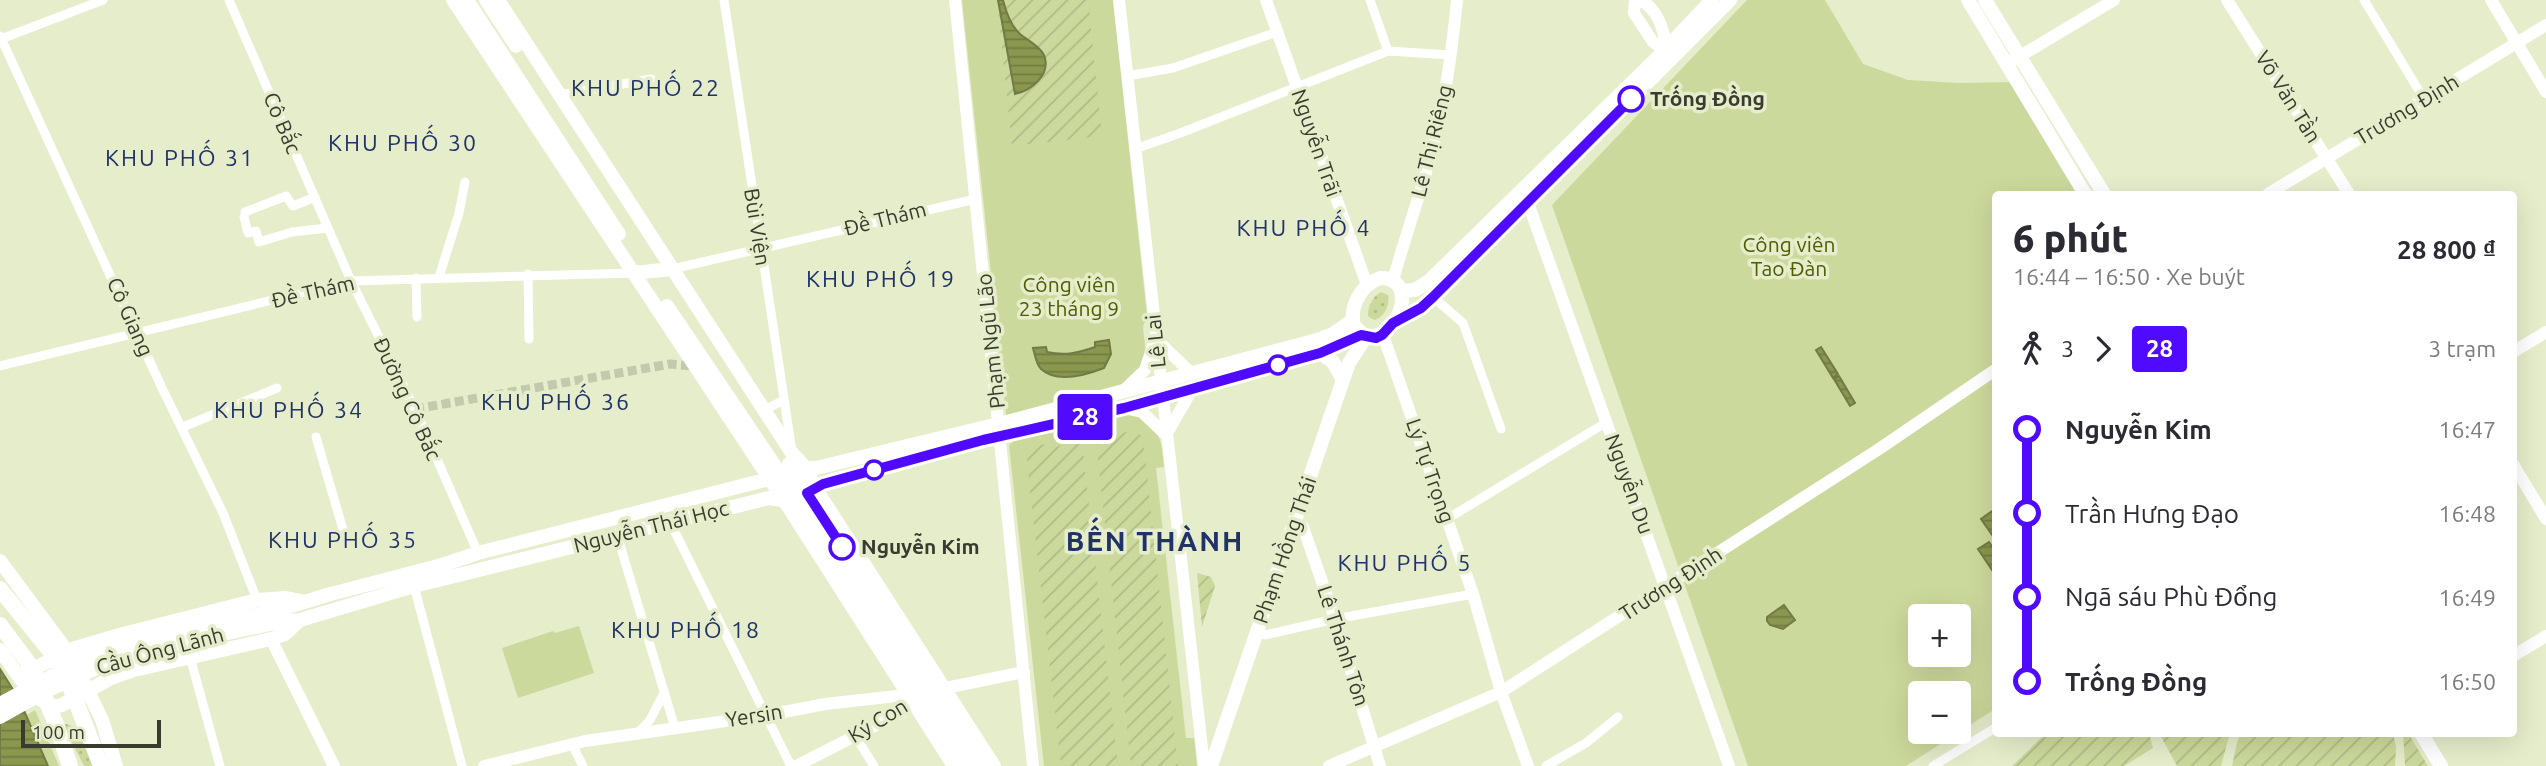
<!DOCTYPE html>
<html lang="vi">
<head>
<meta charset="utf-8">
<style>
	:root { --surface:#fff; --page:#f2f2f3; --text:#2b2b33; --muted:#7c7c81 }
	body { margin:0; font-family:Ubuntu,sans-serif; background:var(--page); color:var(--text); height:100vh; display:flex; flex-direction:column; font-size:26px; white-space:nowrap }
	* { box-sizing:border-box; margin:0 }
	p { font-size:23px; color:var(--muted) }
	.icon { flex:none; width:38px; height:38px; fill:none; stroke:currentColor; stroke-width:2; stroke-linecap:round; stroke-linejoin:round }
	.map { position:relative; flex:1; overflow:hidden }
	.side { position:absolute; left:1992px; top:191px; width:525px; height:546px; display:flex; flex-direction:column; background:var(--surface); border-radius:7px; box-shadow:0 7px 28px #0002 }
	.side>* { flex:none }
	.badge { padding:0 14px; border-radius:5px; font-size:24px; line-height:46px }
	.controls { position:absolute; left:1908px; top:604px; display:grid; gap:14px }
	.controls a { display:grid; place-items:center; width:63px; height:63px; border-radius:7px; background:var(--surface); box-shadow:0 7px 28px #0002; font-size:35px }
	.scale { position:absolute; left:21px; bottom:18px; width:140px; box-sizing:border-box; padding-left:7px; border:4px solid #383b2e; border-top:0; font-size:19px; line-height:24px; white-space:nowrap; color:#383b2e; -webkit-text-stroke:5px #e5edcb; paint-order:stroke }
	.map>.badge { position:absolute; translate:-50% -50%; box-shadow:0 0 0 4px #fff }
	.legs { display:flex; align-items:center; gap:10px; height:77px; padding:0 21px; font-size:23px }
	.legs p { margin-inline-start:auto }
	.overview { display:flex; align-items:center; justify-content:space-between; height:119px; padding:0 21px }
	h1 { font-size:38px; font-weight:800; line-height:52px }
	ul { padding:0 21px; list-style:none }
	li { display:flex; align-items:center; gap:24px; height:84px; font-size:26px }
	li i { display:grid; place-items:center; width:10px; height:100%; margin:0 9px; background:currentColor }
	li i::after { content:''; width:18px; height:18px; margin:-9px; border:5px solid; border-radius:50%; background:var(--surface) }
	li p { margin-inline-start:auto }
	li:first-child i { background:linear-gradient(#0000 50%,currentColor 0) }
	li:last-child i { background:linear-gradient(currentColor 50%,#0000 0) }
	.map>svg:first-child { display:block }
	.grass { fill:url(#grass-dots) }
	.park { fill:#ccd99c; fill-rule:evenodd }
	.garden { fill:url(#garden-furrows) }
	.water { fill:url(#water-rules); stroke:#717b44; stroke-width:2 }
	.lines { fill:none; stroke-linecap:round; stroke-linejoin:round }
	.street-tunnel { stroke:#c2c9ac; stroke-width:9; stroke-dasharray:9 4.5; stroke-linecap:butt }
	.street { stroke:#fff; stroke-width:9 }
	.secondary { stroke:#fff; stroke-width:12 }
	.primary { stroke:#fff; stroke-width:14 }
	.highway { stroke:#fff; stroke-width:16 }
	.line-1-casing { stroke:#fff; stroke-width:16 }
	.line-1 { stroke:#4f0aff; stroke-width:10 }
	.stop-1-dot { fill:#fff; stroke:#4f0aff; stroke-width:3.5 }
	.labels { text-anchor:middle; stroke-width:7; stroke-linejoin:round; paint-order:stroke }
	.street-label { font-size:21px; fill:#383b2e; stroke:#e5edcb }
	.stop-label { font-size:21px; font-weight:bold; fill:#383b2e; stroke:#e5edcb; text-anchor:start }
	.park-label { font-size:21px; fill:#515c02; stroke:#e5edcb }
	.neighbourhood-label { font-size:23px; letter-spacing:2px; fill:#213269; stroke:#e5edcb }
	.district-label { font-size:28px; font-weight:bold; letter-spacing:2px; fill:#213269; stroke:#e5edcb }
</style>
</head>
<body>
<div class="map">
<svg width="2546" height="766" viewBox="0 0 2546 766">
	<defs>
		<pattern id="grass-dots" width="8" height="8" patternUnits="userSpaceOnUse" patternTransform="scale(1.75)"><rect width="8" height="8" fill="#ccd99c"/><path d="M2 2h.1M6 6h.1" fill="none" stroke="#b0bb87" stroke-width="1.8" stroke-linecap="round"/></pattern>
		<pattern id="garden-furrows" width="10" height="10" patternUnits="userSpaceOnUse" patternTransform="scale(1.75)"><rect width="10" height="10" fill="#ccd99c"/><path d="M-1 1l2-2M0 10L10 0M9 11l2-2" fill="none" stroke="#b0bb87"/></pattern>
		<pattern id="water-rules" width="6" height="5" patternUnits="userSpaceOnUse" patternTransform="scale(1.75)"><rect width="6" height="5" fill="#8a974e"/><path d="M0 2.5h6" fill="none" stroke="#727c41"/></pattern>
	</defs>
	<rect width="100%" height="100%" fill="#e5edcb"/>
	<path class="grass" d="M 1381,292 L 1388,295 C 1390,305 1384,318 1374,320 L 1368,316 C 1368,306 1372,297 1381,292 Z
		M 67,724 C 82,730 88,751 93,766 L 84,766 L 63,725 Z"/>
	<path class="park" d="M 962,0 L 1113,0 L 1147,316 L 1143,327 L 1146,355 L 1144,366 L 1122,384 L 1006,415 Z
		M 1747,0 L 1825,0 L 1863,64 L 1908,80 L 1959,83 L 2018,82 L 2083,194 L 1995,194 L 1995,709 L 1906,766 L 1748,766 L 1552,205 ZM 1920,616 L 1958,616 L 1958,654 L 1920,654 ZM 1920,693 L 1958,693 L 1958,732 L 1920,732 Z
		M 1131,413 C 1137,414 1140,417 1145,422 C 1164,438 1161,443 1164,467 L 1156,468 L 1186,738 L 1194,738 L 1197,766 L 1044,766 L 1009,445 L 1014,441 Z
		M 579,626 L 594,673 L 518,698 L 502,648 L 553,631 L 555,633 Z
		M 35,710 L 59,766 L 48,766 L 27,715 Z"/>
	<path class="garden" d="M 997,0 L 1088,0 L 1102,136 L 1012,146 Z
		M 1133,430 L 1143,437 L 1178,766 L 1131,766 L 1096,441 L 1116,438 L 1116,435 Z
		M 1082,443 L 1118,766 L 1061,766 L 1030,490 L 1026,448 L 1044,444 L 1045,447 Z
		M 1197,573 L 1211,577 L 1215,586 L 1202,627 Z
		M 2046,733 L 2149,733 L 2153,748 L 2124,766 L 2012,766 Z
		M 2159,733 L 2230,733 L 2221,766 L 2177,766 Z
		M 2241,733 L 2393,733 L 2396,747 L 2395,766 L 2232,766 L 2237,742 Z
		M 2403,733 L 2408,733 L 2428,766 L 2405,766 Z"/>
	<path class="water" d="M 998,0 L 1003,0 C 1006,12 1010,25 1020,34 C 1028,41 1039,45 1044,55 C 1052,75 1030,91 1015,94 Z
		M 1109,340 L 1111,354 L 1104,368 C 1086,375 1057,384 1041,369 C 1036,364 1035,355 1033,348 L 1046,347 L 1047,352 C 1065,356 1078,353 1095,347 L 1095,342 Z
		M 1821,347 L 1838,374 L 1833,378 L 1816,350 Z
		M 1839,376 L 1855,403 L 1850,406 L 1834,379 Z
		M 1995,509 L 1995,539 L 1981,519 Z
		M 1989,542 L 1995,551 L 1994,573 L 1978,549 Z
		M 1784,605 L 1795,620 L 1783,629 L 1770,625 L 1767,621 L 1767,617 Z
		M 0,669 L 19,699 L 48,766 L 0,766 Z"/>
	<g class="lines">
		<path class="street-tunnel" d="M 415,409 L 670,364 L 694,366"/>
		<path class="street" d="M 229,0 L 351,281 L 415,409 L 478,553
			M 724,0 L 791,445
			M 1370,0 L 1388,51
			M 2364,0 L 2424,99
			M 0,36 L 162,388 L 223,513 L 257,600
			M 1,39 L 103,0
			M 1127,76 L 1173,68 L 1277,32
			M 559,95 L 651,79
			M 1135,149 L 1183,132 L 1388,51 L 1451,55
			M 245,212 L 286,196 L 293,206 L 315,197
			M 244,217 L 248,233 L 256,231 L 259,242 L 292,232 L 328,228
			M 672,269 L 976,199
			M 528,274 L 529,339
			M 439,277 L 459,213 L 465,182
			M 416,278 L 417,317
			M 1433,297 L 1463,323 L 1501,429
			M 0,366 L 351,281 L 633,273
			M 764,410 L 784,400
			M 183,427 L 277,388
			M 316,437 L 344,533
			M 1447,519 L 1607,422
			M 670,522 L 791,766
			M 617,535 L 675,728
			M 414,586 L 462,766
			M 1257,632 L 1265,635 L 1335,619 L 1473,594
			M 190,657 L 220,766
			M 637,734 L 650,720 L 664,693
			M 856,737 L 874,766
			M 572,744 L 583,766
			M 1546,766 L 1586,743 L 1618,717
			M 1933,766 L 1995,728"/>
		<path class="secondary" d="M 955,0 L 1033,766
			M 1119,0 L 1204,766
			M 1266,0 L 1367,285
			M 1635,0 L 1634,13 L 1653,42 L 1671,54
			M 1640,0 C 1657,8 1666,32 1665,49
			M 2227,0 L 2349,194
			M 2491,0 L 2546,92
			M 2012,61 L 2114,0
			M 2268,194 L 2546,25
			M 1528,203 L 1729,766
			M 1393,280 C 1405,238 1419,197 1431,155 C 1445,104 1452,52 1457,0
			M 1383,335 L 1473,594 L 1501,692 L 1528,766
			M 1155,338 L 1192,374
			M 2513,352 L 2546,332
			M 1123,391 L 1145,370 L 1153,346
			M 1124,408 L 1142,412 L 1166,435
			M 1166,435 L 1193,388
			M 2513,464 L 2546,519
			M 1303,527 L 1335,619 L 1380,766
			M 271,639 L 334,766
			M 2513,656 L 2546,636
			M 936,690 L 1024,672
			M 484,766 L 585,741 L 768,715 L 825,704 L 915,694
			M 796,766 L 902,712 L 918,696
			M 1329,766 L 1501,692 L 1879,449 L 1995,370"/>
		<path class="primary" d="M 453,0 L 791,511 L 954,766
			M 467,0 L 619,234
			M 486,0 L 516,46
			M 498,0 L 792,453 L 805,467 L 819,494 L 994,766
			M 1968,0 L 2085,194
			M 1985,0 L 2104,194
			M 633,273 L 672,269
			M 1380,278 C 1419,277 1401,339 1366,337 L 1354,326 C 1349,306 1361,285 1380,278 Z
			M 1402,291 L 1415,290 L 1429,281 L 1655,60 L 1712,0
			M 667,306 L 777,469 L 966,766
			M 1393,323 L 1421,308 L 1433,297 L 1730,0
			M 1320,353 L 1333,362 L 1343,380
			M 789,464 L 980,766
			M 0,561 L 72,658
			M 0,650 L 32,695 L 55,707 L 62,705 L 111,678 L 134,670 L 271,639 L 285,634 L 300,620
			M 23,674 L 75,648 L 123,634 L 257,600 L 286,598 L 301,601
			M 84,683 L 102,720 L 116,766
			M 0,704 L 82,660 L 119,648 L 285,608 L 327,595 L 442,565 L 478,553 L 769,479 C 788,478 798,466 816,468 L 1015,420 L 1317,340 L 1333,334 L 1353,320
			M 0,717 L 48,690 L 112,661 L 177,644 L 279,622 L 300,620 L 414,586 L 769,498 L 782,500 L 795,499 L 831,481 L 983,441 L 1124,408 L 1320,353 L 1361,335
			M 2421,733 L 2441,766
			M 1211,766 L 1343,380 L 1349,363 L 1366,337"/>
		<path class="highway" d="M 0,589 L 55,657 L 68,681 L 101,766
			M 0,625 L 33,669 L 56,724 L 70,766"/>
	</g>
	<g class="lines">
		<defs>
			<path id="line-1" d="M 842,547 L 807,493 L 823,484 L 983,440 L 1124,408 L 1320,353 L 1361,335 L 1376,338 L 1382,335 L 1393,323 L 1421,308 L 1433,297 L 1631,99"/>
		</defs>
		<use href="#line-1" class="line-1-casing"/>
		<use href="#line-1" class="line-1"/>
	</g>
	<g class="stop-1-dot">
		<circle cx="1631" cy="99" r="12"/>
		<circle cx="1278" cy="365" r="9"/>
		<circle cx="874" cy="470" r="9"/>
		<circle cx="842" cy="547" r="12"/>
	</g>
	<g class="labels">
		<g class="street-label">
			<text transform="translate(2288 97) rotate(58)" y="7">Võ Văn Tần</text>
			<text transform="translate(2407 110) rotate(-31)" y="7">Trương Định</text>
			<text transform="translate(282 123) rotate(67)" y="7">Cô Bắc</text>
			<text transform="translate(1432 141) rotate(-76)" y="7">Lê Thị Riêng</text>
			<text transform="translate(1316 143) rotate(71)" y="7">Nguyễn Trãi</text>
			<text transform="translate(885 219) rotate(-14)" y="7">Ðề Thám</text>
			<text transform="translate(757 227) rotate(81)" y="7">Bùi Viện</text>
			<text transform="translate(313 292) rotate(-13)" y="7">Ðề Thám</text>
			<text transform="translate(130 317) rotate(66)" y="7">Cô Giang</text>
			<text transform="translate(991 341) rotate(-96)" y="7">Phạm Ngũ Lão</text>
			<text transform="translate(1156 341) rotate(-96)" y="7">Lê Lai</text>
			<text transform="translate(407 399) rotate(65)" y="7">Đường Cô Bắc</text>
			<text transform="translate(1430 471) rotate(71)" y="7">Lý Tự Trọng</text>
			<text transform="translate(1629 484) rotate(70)" y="7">Nguyễn Du</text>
			<text transform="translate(651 527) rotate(-14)" y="7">Nguyễn Thái Học</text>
			<text transform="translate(1285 550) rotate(-71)" y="7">Phạm Hồng Thái</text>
			<text transform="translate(1671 584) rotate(-33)" y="7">Trương Định</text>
			<text transform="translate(1343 646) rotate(72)" y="7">Lê Thánh Tôn</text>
			<text transform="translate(160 651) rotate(-15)" y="7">Cầu Ông Lãnh</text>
			<text transform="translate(754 716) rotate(-9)" y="7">Yersin</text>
			<text transform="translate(878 721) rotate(-31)" y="7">Ký Con</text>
		</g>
		<g class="stop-label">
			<text x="1650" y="106">Trống Đồng</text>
			<text x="861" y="554">Nguyễn Kim</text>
		</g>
		<g class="park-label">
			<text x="1789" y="252">Công viên<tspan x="1789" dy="24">Tao Đàn</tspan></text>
			<text x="1069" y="292">Công viên<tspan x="1069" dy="24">23 tháng 9</tspan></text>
		</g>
		<g class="neighbourhood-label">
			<text x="646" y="96">KHU PHỐ 22</text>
			<text x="403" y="151">KHU PHỐ 30</text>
			<text x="180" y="166">KHU PHỐ 31</text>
			<text x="1304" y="236">KHU PHỐ 4</text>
			<text x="881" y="287">KHU PHỐ 19</text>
			<text x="556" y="410">KHU PHỐ 36</text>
			<text x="289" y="418">KHU PHỐ 34</text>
			<text x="343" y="548">KHU PHỐ 35</text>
			<text x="1405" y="571">KHU PHỐ 5</text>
			<text x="686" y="638">KHU PHỐ 18</text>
		</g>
		<g class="district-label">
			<text x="1155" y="551">BẾN THÀNH</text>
		</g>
	</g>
</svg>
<div class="controls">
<a>+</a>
<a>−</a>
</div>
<div class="scale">100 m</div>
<b class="badge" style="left:1085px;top:417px;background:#4f0aff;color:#fff">28</b>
<section class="side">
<div class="overview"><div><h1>6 phút</h1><p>16:44 – 16:50 · Xe buýt</p></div><b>28 800 ₫</b></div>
<div class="legs"><svg class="icon" aria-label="walk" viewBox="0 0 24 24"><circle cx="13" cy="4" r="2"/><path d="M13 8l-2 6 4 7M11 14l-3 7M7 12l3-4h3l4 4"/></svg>3<svg class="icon" aria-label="forward" viewBox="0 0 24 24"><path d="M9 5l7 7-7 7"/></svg><b class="badge" style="background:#4f0aff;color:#fff">28</b><p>3 trạm</p></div>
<ul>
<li><i style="color:#4f0aff"></i><b>Nguyễn Kim</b><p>16:47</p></li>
<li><i style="color:#4f0aff"></i><span>Trần Hưng Đạo</span><p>16:48</p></li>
<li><i style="color:#4f0aff"></i><span>Ngã sáu Phù Đổng</span><p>16:49</p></li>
<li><i style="color:#4f0aff"></i><b>Trống Đồng</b><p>16:50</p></li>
</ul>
</section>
</div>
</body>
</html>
